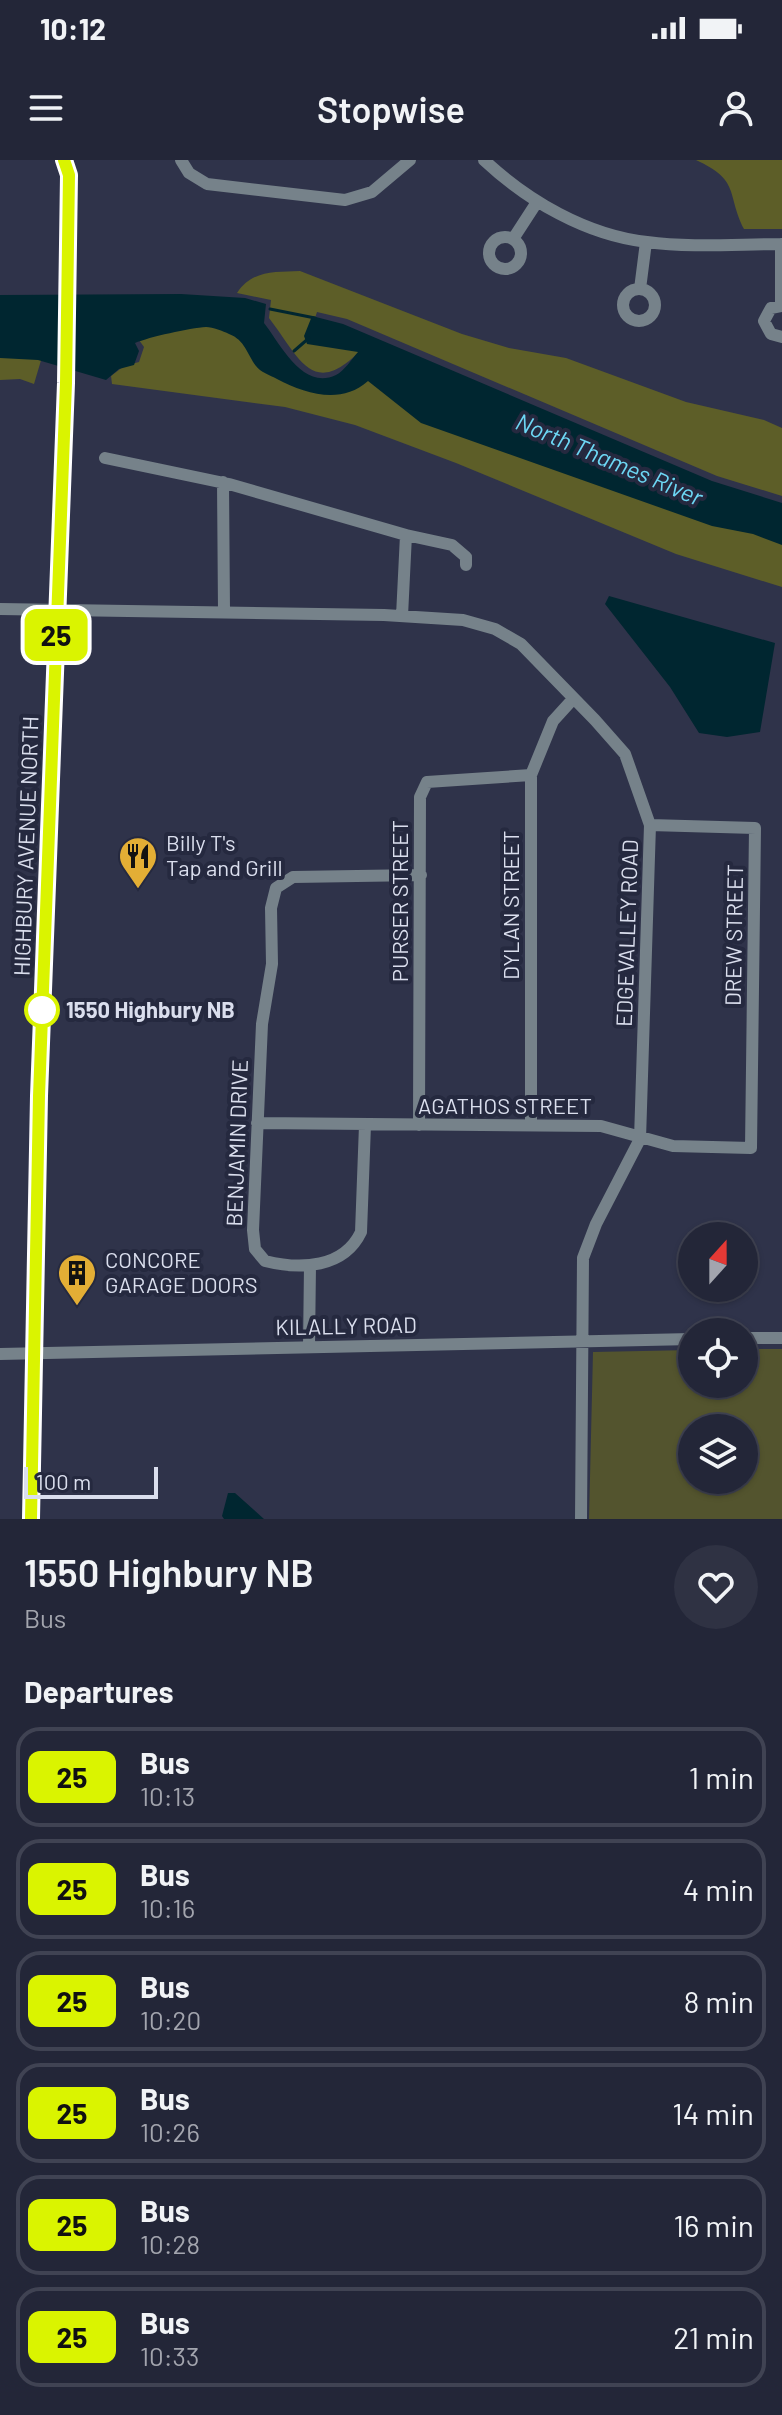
<!DOCTYPE html>
<html lang="en">
<head>
<meta charset="utf-8">
<style>
	:root { --surface:#232638; --page:#2f3243; --text:#f1f3f6; --muted:#a3a5ae; --line:#404353 }
	body { margin:0; font-family:Barlow,sans-serif; background:var(--page); color:var(--text); height:100vh; display:flex; flex-direction:column; font-size:30px; white-space:nowrap }
	* { box-sizing:border-box; margin:0 }
	p { font-size:26px; color:var(--muted) }
	.icon { flex:none; width:44px; height:44px; fill:none; stroke:currentColor; stroke-width:2; stroke-linecap:round; stroke-linejoin:round }
	.map { position:relative; height:1359px; overflow:hidden }
	.side { display:flex; flex-direction:column; background:var(--surface); flex:1 }
	.side>* { flex:none }
	.badge { padding:0 16px; border-radius:12px; font-size:28px; line-height:52px }
	.needle { width:52px; rotate:21deg }
	.buttons { position:absolute; left:678px; top:1062px; display:grid; gap:16px }
	.buttons a { display:grid; place-items:center; width:80px; height:80px; border-radius:50%; background:var(--surface); box-shadow:0 2px 6px #0004,0 0 0 2px var(--line); font-size:40px }
	.scale { position:absolute; left:24px; bottom:20px; width:134px; box-sizing:border-box; padding-left:8px; border:4px solid #dadeed; border-top:0; font-size:22px; line-height:28px; white-space:nowrap; color:#dadeed; -webkit-text-stroke:6px #25293f; paint-order:stroke }
	.map>.badge { position:absolute; translate:-50% -50%; box-shadow:0 0 0 4px #fff }
	h2 { padding:0 24px; font-size:30px; line-height:72px }
	.round { display:grid; place-items:center; flex:none; width:84px; height:84px; border-radius:42px; background:var(--page) }
	.head { display:flex; align-items:center; justify-content:space-between; height:136px; padding:0 24px }
	h1 { font-size:38px; font-weight:600; line-height:60px }
	ul { padding:0; list-style:none }
	li { display:flex; align-items:center; gap:24px; height:100px; margin:0 16px 12px; padding:0 8px; border:4px solid var(--line); border-radius:24px }
	li div { flex:1 }
	li b { display:block; font-size:30px }
	li em { font-style:normal }
	li .badge { min-width:88px; font-weight:700; text-align:center }
	.status { display:flex; justify-content:space-between; align-items:center; height:56px; padding:0 40px; background:var(--surface); direction:ltr }
	.status svg { height:22px; fill:currentColor }
	header { display:flex; justify-content:space-between; align-items:center; height:104px; padding:0 24px; background:var(--surface); font-size:36px; font-weight:600 }
	.map>svg:first-child { display:block }
	.green { fill:#53542e; fill-rule:evenodd }
	.forest { fill:#5d5e28 }
	.water { fill:#002630 }
	.lines { fill:none; stroke-linecap:round; stroke-linejoin:round }
	.stream { stroke:#002630; stroke-width:3 }
	.minor { stroke:#76828a; stroke-width:12 }
	.major { stroke:#b7cfe0; stroke-width:14 }
	.line-casing { stroke:#fff; stroke-width:18 }
	.line { stroke:#daf400; stroke-width:12 }
	.stop-dot { fill:#fff; stroke:#daf400; stroke-width:4 }
	.labels { text-anchor:middle; stroke-width:8; stroke-linejoin:round; paint-order:stroke }
	.poi-label { font-size:22px; fill:#dadeed; stroke:#25293f; text-anchor:start }
	.street-label { font-size:22px; fill:#dadeed; stroke:#25293f }
	.stop-label { font-size:22px; font-weight:bold; fill:#dadeed; stroke:#25293f; text-anchor:start }
	.water-label { font-size:24px; font-style:italic; fill:#6dd7f4; stroke:#25293f }
</style>
</head>
<body>
<div class="status"><b>10:12</b><svg viewBox="0 0 49 12"><path d="M0 12V9h3v3zM5 12V6h3v6zM10 12V3h3v9zM15 12V0h3v12zM26 1h20v11H26zM47 4h2v5h-2z"/></svg></div>
<header><svg class="icon" aria-label="menu" viewBox="0 0 24 24"><path d="M4 6h16M4 12h16M4 18h16"/></svg>Stopwise<svg class="icon" aria-label="person" viewBox="0 0 24 24"><circle cx="12" cy="8" r="4"/><path d="M4 21q1-7 8-7t8 7"/></svg></header>
<div class="map">
<svg width="782" height="1359" viewBox="0 0 782 1359">
	<rect width="100%" height="100%" fill="#2f334a"/>
	<path class="green" d="M 744,1189 L 782,1189 L 782,1359 L 589,1359 L 593,1192 L 692,1190 L 692,1224 L 744,1224 ZM 692,1268 L 744,1268 L 744,1320 L 692,1320 Z"/>
	<path class="forest" d="M 696,0 L 782,0 L 782,69 L 744,69 C 726,33 741,21 696,0 Z
		M 300,111 L 462,174 L 509,188 L 566,198 L 686,242 L 764,260 L 782,268 L 782,336 L 717,316 L 347,159 L 317,152 L 315,158 L 363,188 C 313,240 301,200 269,158 L 271,140 L 237,133 C 252,110 275,112 300,111 Z
		M 212,163 L 238,172 L 261,205 L 350,230 L 373,218 L 782,382 L 782,427 L 676,394 L 456,303 L 355,265 L 285,247 L 112,224 L 111,216 L 124,206 L 139,202 L 144,187 L 139,180 L 156,173 Z
		M 0,196 L 42,197 L 34,224 L 20,219 L 0,220 Z"/>
	<path class="water" d="M 181,134 L 245,138 L 266,144 L 264,163 C 280,183 302,231 336,215 C 344,211 352,199 358,192 L 307,184 L 304,176 L 312,156 L 343,164 L 712,321 L 782,343 L 782,385 L 753,374 L 712,366 L 421,263 L 368,221 C 341,245 306,234 277,219 C 270,215 260,212 256,206 C 247,194 245,180 229,174 C 223,171 213,167 206,167 C 190,168 149,177 135,183 L 139,191 L 134,205 L 119,209 L 106,220 L 38,200 L 0,198 L 0,135 Z
		M 609,436 L 775,483 L 760,572 L 727,577 L 699,573 L 670,527 L 605,444 Z
		M 228,1333 L 235,1333 L 264,1359 L 224,1359 L 222,1356 Z"/>
	<g class="lines">
		<path class="stream" d="M 270,149 L 315,158
			M 294,191 L 309,178"/>
		<path class="minor" d="M 181,0 L 189,13 L 207,24 L 345,40 L 372,32 L 410,0
			M 484,0 C 528,41 586,75 647,82 C 690,88 738,84 782,84
			M489 93a16 16 0 1 1 32 0a16 16 0 1 1-32 0Z
			M 513,79 L 537,42
			M 781,84 L 781,146
			M 640,129 L 646,82
			M623 145a16 16 0 1 1 32 0a16 16 0 1 1-32 0Z
			M 782,146 L 771,148 L 764,161 L 771,174 L 782,177
			M 105,298 L 229,324 L 406,375 L 402,456
			M 223,322 L 224,451
			M 406,375 L 452,385 L 466,397 L 466,405
			M 0,449 L 384,455 L 463,460 L 495,469 L 521,484 L 595,560 L 625,594 L 650,665 L 640,979 L 596,1064 L 583,1098 L 581,1359
			M 257,963 L 601,966 L 673,986 L 751,988 L 755,668 L 650,665
			M 531,964 L 531,615 L 553,561 L 573,539
			M 365,965 L 361,1072 C 344,1108 301,1110 265,1101 L 255,1089 L 253,1070 L 262,864 L 272,804 L 271,748 L 276,728 L 293,717 L 421,715
			M 419,965 L 420,637 L 427,622 L 531,615
			M 744,1178 L 782,1178
			M 309,1187 L 310,1105
			M 0,1194 L 692,1179"/>
		<path class="major" d="M 31,1359 L 39,936 L 66,223 L 69,15 L 64,0"/>
	</g>
	<g class="lines">
		<defs>
			<path id="line" d="M 31,1359 L 39,936 L 66,223 L 69,15 L 64,0"/>
		</defs>
		<use href="#line" class="line-casing"/>
		<use href="#line" class="line"/>
	</g>
	<defs>
		<symbol id="restaurant-pin" viewBox="-11 -11 22 30"><path d="M0 17L-7.5 6A9.5 9.5 0 1 1 7.5 6Z" fill="#e3ae35" stroke="#25293f"/><path d="M-5-6h1v4h1v-4h1v4h1v-4h1v5L-1.5 .5V6h-2V.5L-5-1ZM5-6V6H3V1.5H1.5Q1.5-4 5-6Z" fill="#111"/></symbol>
		<symbol id="building-pin" viewBox="-11 -11 22 30"><path d="M0 17L-7.5 6A9.5 9.5 0 1 1 7.5 6Z" fill="#e3ae35" stroke="#25293f"/><path d="M-4-6H4V6H1V3H-1V6H-4ZM-2.5-4.3h1.7v1.8h-1.7ZM.8-4.3h1.7v1.8H.8ZM-2.5-1h1.7V.8h-1.7ZM.8-1h1.7V.8H.8Z" fill="#111"/></symbol>
	</defs>
	<g fill-rule="evenodd">
		<use href="#restaurant-pin" x="116" y="674" width="44" height="60"/>
		<use href="#building-pin" x="55" y="1091" width="44" height="60"/>
	</g>
	<circle class="stop-dot" cx="42" cy="850" r="16"/>
	<g class="labels">
		<g class="poi-label">
			<text x="166" y="691">Billy T's<tspan x="166" dy="25">Tap and Grill</tspan></text>
			<text x="105" y="1108">CONCORE<tspan x="105" dy="25">GARAGE DOORS</tspan></text>
		</g>
		<g class="street-label">
			<text transform="translate(26 686) rotate(-88)" y="8">HIGHBURY AVENUE NORTH</text>
			<text transform="translate(400 741) rotate(-90)" y="8">PURSER STREET</text>
			<text transform="translate(511 745) rotate(-90)" y="8">DYLAN STREET</text>
			<text transform="translate(627 773) rotate(-88)" y="8">EDGEVALLEY ROAD</text>
			<text transform="translate(734 775) rotate(-89)" y="8">DREW STREET</text>
			<text x="505" y="954">AGATHOS STREET</text>
			<text transform="translate(237 983) rotate(-88)" y="8">BENJAMIN DRIVE</text>
			<text transform="translate(346 1166) rotate(-1)" y="8">KILALLY ROAD</text>
		</g>
		<g class="stop-label">
			<text x="66" y="858">1550 Highbury NB</text>
		</g>
		<g class="water-label">
			<text transform="translate(609 300) rotate(23)" y="8">North Thames River</text>
		</g>
	</g>
</svg>
<div class="buttons">
<a><svg class="needle" viewBox="-14 -14 28 28"><path d="M0-13l5 13h-10z" fill="#e53935"/><path d="M0 13l5-13h-10z" fill="#a3a5ae"/></svg></a>
<a><svg class="icon" aria-label="locate" viewBox="0 0 24 24"><circle cx="12" cy="12" r="6"/><path d="M12 2v4M12 18v4M2 12h4M18 12h4"/></svg></a>
<a><svg class="icon" aria-label="layers" viewBox="0 0 24 24"><path d="M12 4l9 5-9 5-9-5zM3 14l9 5 9-5"/></svg></a>
</div>
<div class="scale">100 m</div>
<b class="badge" style="left:56px;top:475px;background:#daf400;color:#111">25</b>
</div>
<section class="side">
<div class="head"><div><h1>1550 Highbury NB</h1><p>Bus</p></div><a class="round"><svg class="icon" aria-label="heart" viewBox="0 0 24 24"><path d="M12 20l-8-8c-3-5 5-10 8-4 3-6 11-1 8 4z"/></svg></a></div>
<h2>Departures</h2>
<ul>
<li><span class="badge" style="background:#daf400;color:#111">25</span><div><b>Bus</b><p>10:13</p></div><em>1 min</em></li>
<li><span class="badge" style="background:#daf400;color:#111">25</span><div><b>Bus</b><p>10:16</p></div><em>4 min</em></li>
<li><span class="badge" style="background:#daf400;color:#111">25</span><div><b>Bus</b><p>10:20</p></div><em>8 min</em></li>
<li><span class="badge" style="background:#daf400;color:#111">25</span><div><b>Bus</b><p>10:26</p></div><em>14 min</em></li>
<li><span class="badge" style="background:#daf400;color:#111">25</span><div><b>Bus</b><p>10:28</p></div><em>16 min</em></li>
<li><span class="badge" style="background:#daf400;color:#111">25</span><div><b>Bus</b><p>10:33</p></div><em>21 min</em></li>
</ul>
</section>
</body>
</html>
